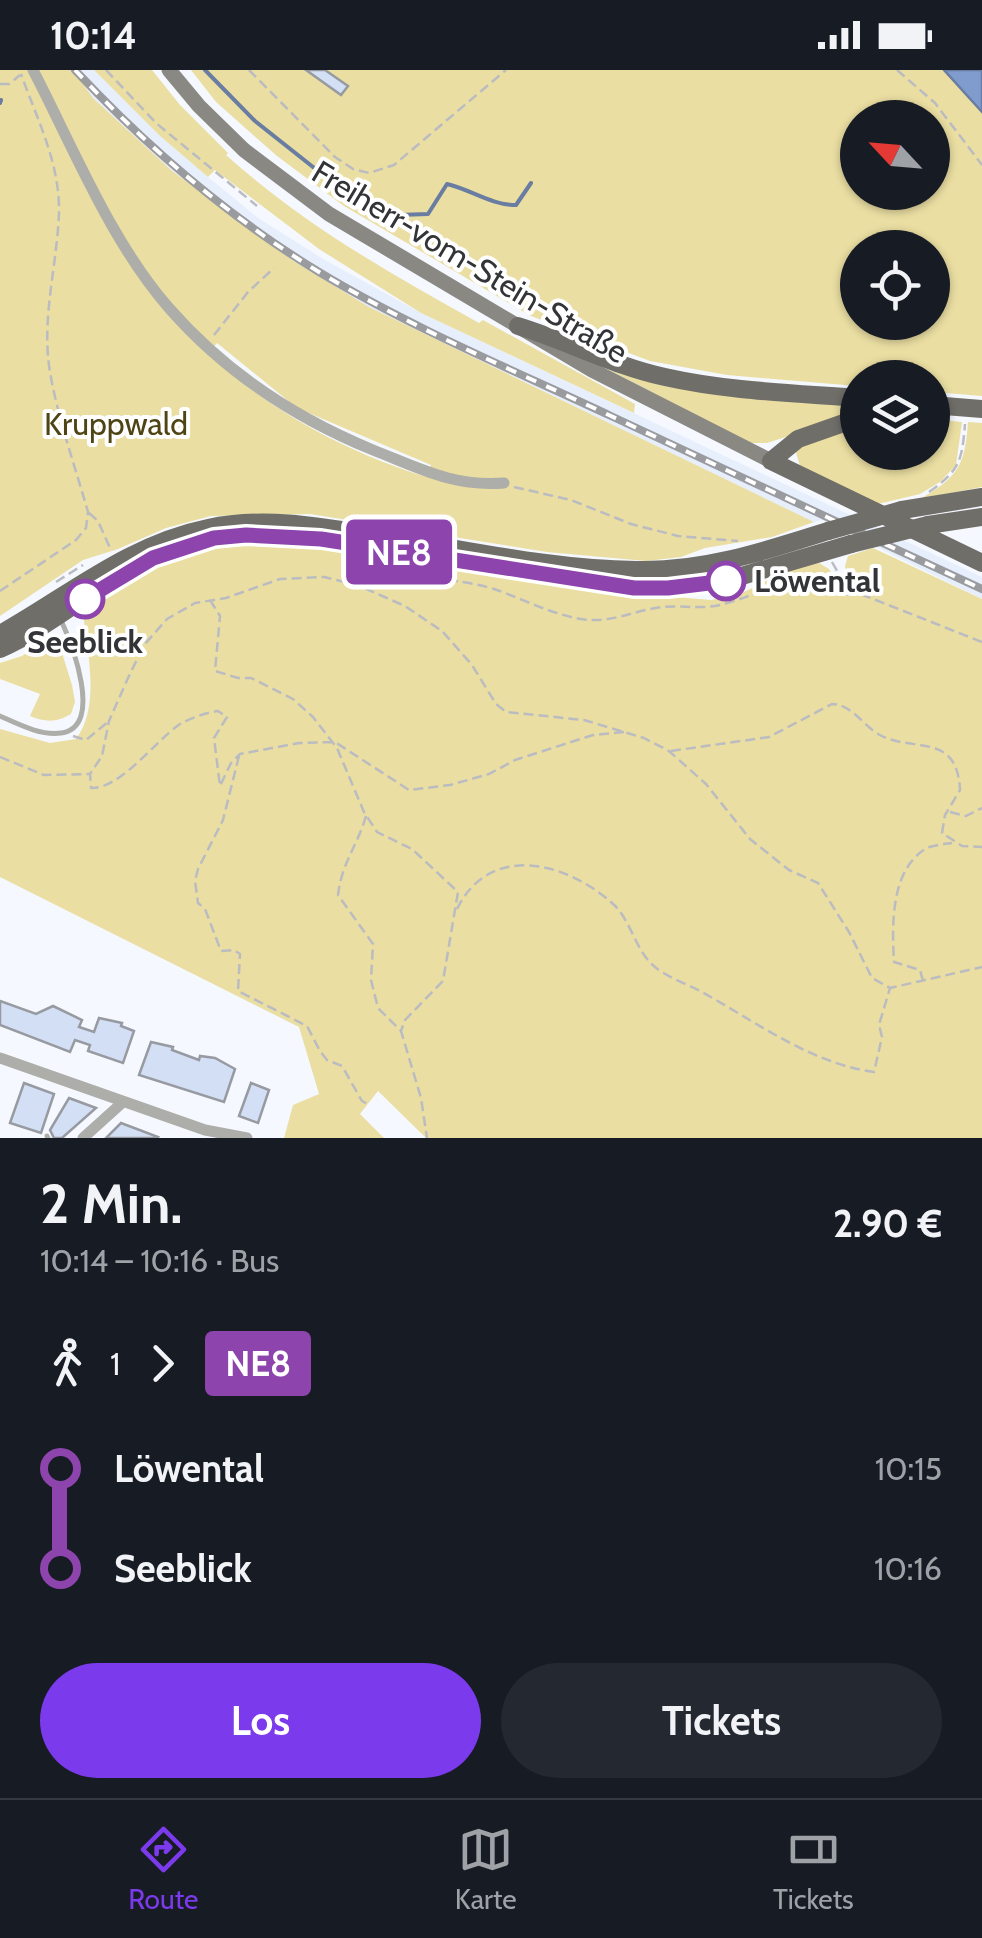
<!DOCTYPE html>
<html lang="de">
<head>
<meta charset="utf-8">
<style>
	:root { --surface:#171b24; --page:#242831; --text:#f1f3f6; --muted:#9ea1a6; --line:#363941; --accent:#7c3aed }
	body { margin:0; font-family:Cabin,sans-serif; background:var(--page); color:var(--text); height:100vh; display:flex; flex-direction:column; font-size:38px; white-space:nowrap }
	* { box-sizing:border-box; margin:0 }
	p { font-size:32px; color:var(--muted) }
	.icon { flex:none; width:55px; height:55px; fill:none; stroke:currentColor; stroke-width:2; stroke-linecap:round; stroke-linejoin:round }
	.map { position:relative; height:1068px; overflow:hidden }
	.sheet { display:flex; flex-direction:column; background:var(--surface); flex:1 }
	.sheet>* { flex:none }
	.badge { padding:0 20px; border-radius:8px; font-size:35px; line-height:65px }
	.needle { width:65px; rotate:296deg }
	.buttons { position:absolute; left:840px; top:30px; display:grid; gap:20px }
	.buttons a { display:grid; place-items:center; width:110px; height:110px; border-radius:50%; background:var(--surface); box-shadow:0 2px 8px #0004; font-size:50px }
	.map>.badge { position:absolute; translate:-50% -50%; box-shadow:0 0 0 5px #fff }
	.legs { display:flex; align-items:center; gap:15px; height:110px; padding:0 40px; font-size:32px }
	.legs p { margin-inline-start:auto }
	.overview { display:flex; align-items:center; justify-content:space-between; height:170px; padding:0 40px }
	h1 { font-size:55px; font-weight:700; line-height:75px }
	.primary-button { display:flex; gap:20px; margin-top:auto; padding:20px 40px }
	.primary-button a { flex:1; height:115px; border-radius:60px; background:var(--accent); color:#fff; font-size:40px; font-weight:700; line-height:115px; text-align:center }
	.primary-button a+a { background:var(--page); color:var(--text) }
	ul { padding:0 40px; list-style:none }
	li { display:flex; align-items:center; gap:35px; height:100px; font-size:38px }
	li i { display:grid; place-items:center; width:15px; height:100%; margin:0 12px; background:currentColor }
	li i::after { content:''; width:25px; height:25px; margin:-12px; border:8px solid; border-radius:50%; background:var(--surface) }
	li p { margin-inline-start:auto }
	li:first-child i { background:linear-gradient(#0000 50%,currentColor 0) }
	li:last-child i { background:linear-gradient(currentColor 50%,#0000 0) }
	.status { display:flex; justify-content:space-between; align-items:center; height:70px; padding:0 50px; background:var(--surface); direction:ltr }
	.status svg { height:28px; fill:currentColor }
	.dock { display:flex; justify-content:space-around; align-items:center; height:140px; border-top:2px solid var(--line); background:var(--surface); font-size:28px; color:var(--muted) }
	.dock a { display:grid; justify-items:center; gap:5px }
	.dock .current { color:var(--accent) }
	.map>svg:first-child { display:block }
	.built { fill:#e7effd }
	.green { fill:#eadea2; fill-rule:evenodd }
	.water { fill:#809bce; stroke:#697ca1; stroke-width:2.5 }
	.lines { fill:none; stroke-linecap:round; stroke-linejoin:round }
	.stream { stroke:#697ca1; stroke-width:4 }
	.building { fill:#d3dff5; stroke:#979aa1; stroke-width:2.5 }
	.path { stroke:#babcc1; stroke-width:2.5; stroke-dasharray:10 5; stroke-linecap:butt }
	.lane { stroke:#adada9; stroke-width:5 }
	.street { stroke:#adada9; stroke-width:11 }
	.secondary { stroke:#898883; stroke-width:15 }
	.primary { stroke:#6f6e69; stroke-width:18 }
	.rail-casing { stroke:#999b9f; stroke-width:8 }
	.rail { stroke:#fff; stroke-width:4; stroke-dasharray:11; stroke-linecap:butt }
	.primary-bridge { stroke:#6f6e69; stroke-width:18 }
	.line-1-casing { stroke:#fff; stroke-width:22 }
	.line-1 { stroke:#8e44ad; stroke-width:15 }
	.stop-1-dot { fill:#fff; stroke:#8e44ad; stroke-width:5 }
	.labels { text-anchor:middle; stroke-width:8; stroke-linejoin:round; paint-order:stroke }
	.street-label { font-size:32px; fill:#333437; stroke:#fff }
	.park-label { font-size:32px; fill:#4e4414; stroke:#fff }
	.stop-label { font-size:32px; font-weight:bold; fill:#333437; stroke:#fff; text-anchor:start }
</style>
</head>
<body>
<div class="status"><b>10:14</b><svg viewBox="0 0 49 12"><path d="M0 12V9h3v3zM5 12V6h3v6zM10 12V3h3v9zM15 12V0h3v12zM26 1h20v11H26zM47 4h2v5h-2z"/></svg></div>
<div class="map">
<svg width="982" height="1068" viewBox="0 0 982 1068">
	<rect width="100%" height="100%" fill="#f5f8fe"/>
	<path class="built" d="M 68,0 L 94,0 L 159,65 L 208,107 L 258,148 L 325,190 L 421,243 L 982,507 L 982,529 L 822,450 L 814,452 L 369,237 L 292,190 L 171,100 L 93,28 Z"/>
	<path class="green" d="M 0,0 L 73,0 L 93,28 L 171,100 L 292,190 L 369,237 L 814,452 L 772,467 L 705,478 L 681,487 L 646,491 L 547,482 L 310,444 L 211,446 L 166,458 L 118,479 L 83,490 L 0,546 ZM 217,273 L 297,338 L 431,395 L 427,407 C 345,382 271,341 208,284 Z
		M 94,0 L 152,0 L 180,35 L 228,83 L 226,85 C 303,154 389,203 479,253 L 483,250 L 635,334 L 634,343 L 421,243 L 319,179 L 215,100 L 208,107 L 159,65 Z
		M 191,0 L 944,0 L 982,42 L 982,326 L 933,322 L 932,308 L 858,308 L 857,316 L 727,305 L 650,291 L 531,246 L 344,136 L 277,86 L 216,32 ZM 858,48 L 932,48 L 932,122 L 858,122 ZM 858,178 L 932,178 L 932,252 L 858,252 Z
		M 588,289 L 857,333 L 857,344 L 767,373 L 750,373 Z
		M 933,349 L 962,352 L 956,395 L 940,412 L 920,424 L 878,434 L 800,396 L 796,383 L 799,376 L 857,356 L 858,382 L 932,382 Z
		M 968,352 L 982,353 L 982,417 L 920,429 C 958,407 965,396 968,352 Z
		M 278,470 L 613,522 L 711,530 L 740,524 L 790,499 L 819,493 L 829,499 L 840,517 L 847,506 L 845,496 L 848,486 L 873,478 L 982,529 L 982,1068 L 426,1068 L 378,1021 L 360,1044 L 384,1068 L 284,1068 L 293,1035 L 319,1024 L 299,957 L 0,807 L 0,659 L 50,673 L 76,669 C 101,636 87,581 83,542 L 159,493 L 196,478 Z
		M 50,567 L 58,570 L 72,615 L 75,632 L 71,644 C 56,653 45,652 30,646 L 40,624 L 0,609 L 0,593 L 22,586 Z"/>
	<path class="water" d="M 944,0 L 982,0 L 982,42 Z"/>
	<g class="lines">
		<path class="stream" d="M 205,0 L 255,51 L 313,97 L 363,130 L 398,145 L 428,144 L 447,114 C 472,120 491,135 516,135 L 531,113
			M 0,33 L 1,30"/>
	</g>
	<path class="building" d="M 306,0 L 325,0 L 348,16 L 341,25 Z
		M 0,931 L 36,944 L 53,936 L 82,950 L 79,957 L 94,962 L 99,948 L 122,953 L 121,956 L 134,961 L 123,993 L 88,981 L 90,975 L 75,970 L 70,982 L 0,955 Z
		M 151,972 L 173,977 L 172,980 L 199,990 L 200,986 L 215,988 L 235,999 L 224,1032 L 139,1005 Z
		M 24,1013 L 54,1024 L 41,1063 L 10,1053 Z
		M 251,1013 L 269,1020 L 258,1053 L 239,1046 Z
		M 69,1028 L 96,1038 L 62,1068 L 54,1068 L 50,1060 Z
		M 121,1053 L 158,1067 L 157,1068 L 106,1068 Z"/>
	<g class="lines">
		<path class="path" d="M 106,0 L 156,53 L 257,136
			M 249,0 L 335,87 L 353,99 L 369,103 L 394,95 L 506,0
			M 897,0 L 935,33 L 982,95
			M 0,14 L 9,14 L 20,5
			M 214,265 L 248,222 L 274,198
			M 514,417 L 571,430 L 631,454 L 678,466 L 738,471
			M 929,422 C 960,400 962,391 965,354
			M 89,443 L 98,451 L 110,478
			M 832,492 L 845,515 L 858,523 L 982,572
			M 56,512 L 83,495
			M 359,514 C 384,499 465,510 494,519 C 523,529 551,544 581,549 C 611,554 634,540 663,537 C 684,535 704,540 724,534 C 744,529 762,519 783,516 C 809,513 832,529 858,523
			M 0,521 L 76,470 L 86,458 L 88,442 C 75,396 58,349 50,302 C 41,249 57,196 59,143 C 60,93 37,49 21,4
			M 210,530 L 220,546 L 215,601 L 238,608 L 251,608 L 293,629 L 313,647 L 337,678 L 364,742 L 377,762 L 412,779 L 458,822 L 443,911 L 405,950 L 401,961
			M 624,662 L 593,665 L 515,690 L 489,704 L 450,715 L 409,720 L 335,672 L 299,673 L 240,684 L 231,693 L 220,716 L 214,668 L 227,647 L 218,641 C 205,643 191,648 180,654 C 156,670 121,719 91,718 L 90,704 L 102,686 L 109,651 L 128,608 L 144,575 L 167,549 L 195,533 L 226,528 L 280,509 L 324,507 L 357,515 L 405,536 L 442,561 L 472,595 L 496,634 L 506,642 L 584,650 L 644,668 L 669,681 L 706,714 L 750,769 L 789,800 L 818,813 L 849,862 L 872,908 L 890,918 L 982,897
			M 73,666 L 86,670 L 108,652
			M 671,681 L 769,667 L 832,634 C 851,634 862,654 878,664 C 912,684 957,660 960,720 L 945,745 L 942,763 L 962,776 L 982,777
			M 239,686 L 223,750 L 198,799 L 195,811 L 198,833 L 205,839 L 221,881 L 234,880 L 240,884 L 238,921 L 307,956 L 320,981 L 327,990 L 342,996 L 362,1031 L 370,1035
			M 0,687 L 44,705 L 89,704
			M 950,742 L 966,746 L 982,738
			M 366,746 C 357,777 342,792 338,825 L 373,874 L 371,910 L 378,938 L 401,961 L 421,1028 L 427,1068
			M 457,839 C 490,772 566,792 612,833 C 631,849 635,881 655,897 C 667,907 687,914 702,922 C 756,952 812,994 874,1002 L 882,967 L 879,955 L 890,918
			M 923,911 L 920,900 L 894,892 C 892,856 890,799 927,778 C 933,775 945,774 952,773"/>
		<path class="lane" d="M 0,646 C 18,654 41,666 61,663 C 105,657 71,572 61,550
			M 47,1066 L 48,1068"/>
		<path class="street" d="M 33,0 C 73,77 111,172 169,238 C 225,302 295,348 373,380 C 419,398 453,417 504,413
			M 0,988 L 205,1060 L 247,1068
			M 83,1068 L 123,1032"/>
		<path class="secondary" d="M 169,0 L 199,36 L 244,80 L 329,144 L 592,300 L 771,391"/>
		<path class="primary" d="M 518,256 C 567,271 614,296 665,307 C 727,321 793,323 858,328
			M 932,335 L 982,339
			M 858,348 L 798,369 L 771,391 L 982,493
			M 902,440 L 982,427
			M 928,455 L 982,447
			M 0,564 C 68,526 129,474 208,458 C 263,446 319,456 373,465 C 460,478 548,499 636,500 C 702,502 765,481 828,461
			M 0,579 C 54,555 99,512 153,487 C 207,463 264,464 321,469 L 634,518 L 668,518 L 728,510 L 851,474"/>
		<defs>
			<path id="rail" d="M 75,0 C 147,77 229,147 319,202 C 412,258 513,300 611,346 C 735,404 858,462 982,519"/>
		</defs>
		<use href="#rail" class="rail-casing"/>
		<use href="#rail" class="rail"/>
		<path class="primary-bridge" d="M 828,461 L 902,440
			M 851,474 L 928,455"/>
	</g>
	<g class="lines">
		<defs>
			<path id="line-1" d="M 85,529 L 153,488 L 214,468 L 246,465 L 321,469 L 634,518 L 668,518 L 726,511"/>
		</defs>
		<use href="#line-1" class="line-1-casing"/>
		<use href="#line-1" class="line-1"/>
	</g>
	<g class="stop-1-dot">
		<circle cx="726" cy="511" r="18"/>
		<circle cx="85" cy="529" r="18"/>
	</g>
	<g class="labels">
		<g class="street-label">
			<text transform="translate(470 192) rotate(31)" y="11">Freiherr-vom-Stein-Straße</text>
		</g>
		<g class="park-label">
			<text x="116" y="365">Kruppwald</text>
		</g>
		<g class="stop-label">
			<text x="754" y="522">Löwental</text>
			<text x="85" y="583" text-anchor="middle">Seeblick</text>
		</g>
	</g>
</svg>
<div class="buttons">
<a><svg class="needle" viewBox="-14 -14 28 28"><path d="M0-13l5 13h-10z" fill="#e53935"/><path d="M0 13l5-13h-10z" fill="#9ea1a6"/></svg></a>
<a><svg class="icon" aria-label="locate" viewBox="0 0 24 24"><circle cx="12" cy="12" r="6"/><path d="M12 2v4M12 18v4M2 12h4M18 12h4"/></svg></a>
<a><svg class="icon" aria-label="layers" viewBox="0 0 24 24"><path d="M12 4l9 5-9 5-9-5zM3 14l9 5 9-5"/></svg></a>
</div>
<b class="badge" style="left:399px;top:482px;background:#8e44ad;color:#fff">NE8</b>
</div>
<section class="sheet">
<div class="overview"><div><h1>2 Min.</h1><p>10:14 – 10:16 · Bus</p></div><b>2.90 €</b></div>
<div class="legs"><svg class="icon" aria-label="walk" viewBox="0 0 24 24"><circle cx="13" cy="4" r="2"/><path d="M13 8l-2 6 4 7M11 14l-3 7M7 12l3-4h3l4 4"/></svg>1<svg class="icon" aria-label="forward" viewBox="0 0 24 24"><path d="M9 5l7 7-7 7"/></svg><b class="badge" style="background:#8e44ad;color:#fff">NE8</b></div>
<ul>
<li><i style="color:#8e44ad"></i><b>Löwental</b><p>10:15</p></li>
<li><i style="color:#8e44ad"></i><b>Seeblick</b><p>10:16</p></li>
</ul>
<div class="primary-button"><a>Los</a><a>Tickets</a></div>
</section>
<nav class="dock">
<a class="current"><svg class="icon" aria-label="directions" viewBox="0 0 24 24"><path d="M12 3l9 9-9 9-9-9zM9 14v-3h6M13 9l2 2-2 2"/></svg>Route</a>
<a><svg class="icon" aria-label="map" viewBox="0 0 24 24"><path d="M3 6l6-2 6 2 6-2v14l-6 2-6-2-6 2zM9 4v14M15 6v14"/></svg>Karte</a>
<a><svg class="icon" aria-label="tickets" viewBox="0 0 24 24"><path d="M3 7h18v10H3zM15 7v10"/></svg>Tickets</a>
</nav>
</body>
</html>
